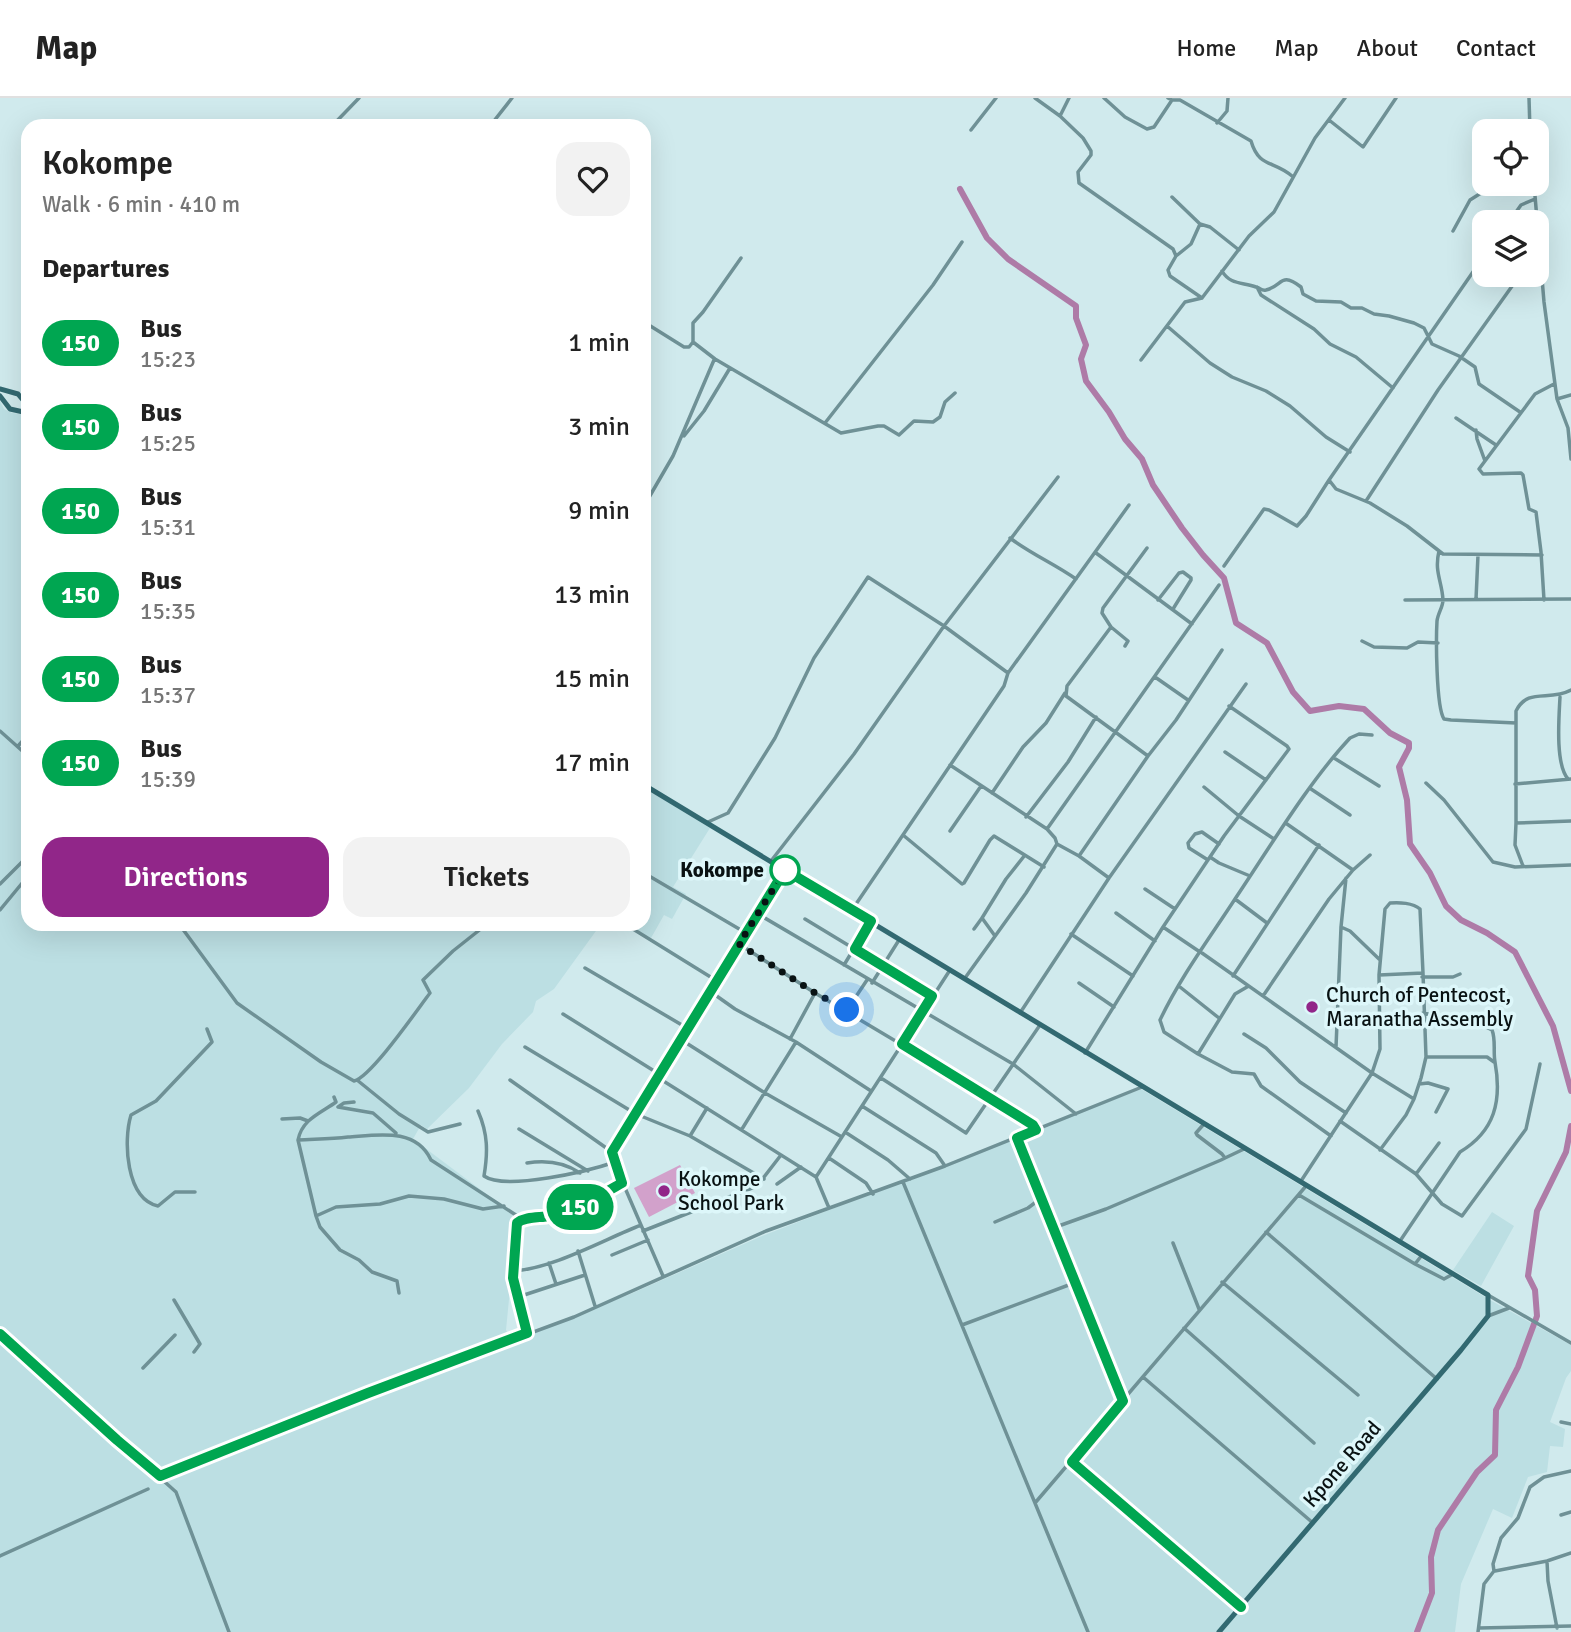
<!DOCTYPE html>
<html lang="en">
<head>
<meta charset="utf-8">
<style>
	:root { --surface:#fff; --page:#f2f2f2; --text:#222; --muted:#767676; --line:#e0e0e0; --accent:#912689 }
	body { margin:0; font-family:Signika,sans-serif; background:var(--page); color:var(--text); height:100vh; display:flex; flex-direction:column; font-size:26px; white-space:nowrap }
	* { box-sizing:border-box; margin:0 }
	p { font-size:23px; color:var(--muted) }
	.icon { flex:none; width:38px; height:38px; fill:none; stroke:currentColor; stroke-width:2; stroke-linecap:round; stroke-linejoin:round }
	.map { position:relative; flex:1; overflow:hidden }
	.panel { position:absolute; left:21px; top:21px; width:630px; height:812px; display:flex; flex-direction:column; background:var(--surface); border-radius:21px; box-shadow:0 7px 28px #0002 }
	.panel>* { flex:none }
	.badge { padding:0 14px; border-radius:23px; font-size:24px; line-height:46px }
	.tools { position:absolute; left:1472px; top:21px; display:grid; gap:14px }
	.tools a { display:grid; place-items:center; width:77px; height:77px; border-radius:14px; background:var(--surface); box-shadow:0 7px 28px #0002; font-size:35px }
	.you { position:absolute; width:35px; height:35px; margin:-18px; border:5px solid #fff; border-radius:50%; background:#1a73e8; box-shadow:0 0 0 10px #1a73e833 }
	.map>.badge { position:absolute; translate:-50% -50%; box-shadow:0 0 0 4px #fff }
	h2 { padding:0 21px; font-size:26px; line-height:63px }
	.round { display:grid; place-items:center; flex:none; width:74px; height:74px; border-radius:21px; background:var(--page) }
	.headline { display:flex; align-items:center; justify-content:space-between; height:119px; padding:0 21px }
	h1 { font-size:33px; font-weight:600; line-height:52px }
	.primary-button { display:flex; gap:14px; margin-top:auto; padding:14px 21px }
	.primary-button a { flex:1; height:80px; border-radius:21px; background:var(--accent); color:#fff; font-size:28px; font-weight:600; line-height:80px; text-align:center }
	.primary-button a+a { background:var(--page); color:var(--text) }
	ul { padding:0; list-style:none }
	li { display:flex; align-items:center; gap:21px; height:84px; padding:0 21px }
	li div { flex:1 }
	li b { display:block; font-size:26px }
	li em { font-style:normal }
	li .badge { min-width:77px; font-weight:700; text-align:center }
	header { display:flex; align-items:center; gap:42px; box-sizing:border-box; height:98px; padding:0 35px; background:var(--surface); border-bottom:2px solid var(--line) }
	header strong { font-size:33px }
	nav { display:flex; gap:38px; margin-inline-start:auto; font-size:24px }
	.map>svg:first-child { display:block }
	.built { fill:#bcdfe3 }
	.green { fill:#d2a1cb }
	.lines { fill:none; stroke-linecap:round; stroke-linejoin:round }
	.river { stroke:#ae7ba7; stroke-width:6 }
	.street { stroke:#6f9196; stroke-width:3.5 }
	.secondary { stroke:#326971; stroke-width:5 }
	.line-casing { stroke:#fff; stroke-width:16 }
	.line { stroke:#00a651; stroke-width:10 }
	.walk { stroke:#091213; stroke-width:7; stroke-dasharray:0 12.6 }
	.stop-dot { fill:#fff; stroke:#00a651; stroke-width:3.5 }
	.poi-dot { fill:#912689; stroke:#ddf7fa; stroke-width:2.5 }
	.labels { text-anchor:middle; stroke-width:7; stroke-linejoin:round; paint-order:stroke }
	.stop-label { font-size:21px; font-weight:bold; fill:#091213; stroke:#ddf7fa; text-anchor:end }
	.poi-label { font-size:21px; fill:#091213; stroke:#ddf7fa; text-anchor:start }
	.street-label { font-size:21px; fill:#091213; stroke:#ddf7fa }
</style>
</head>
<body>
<header>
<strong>Map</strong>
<nav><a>Home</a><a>Map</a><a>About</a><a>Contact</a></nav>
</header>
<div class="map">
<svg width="1571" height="1534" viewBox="0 0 1571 1534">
	<rect width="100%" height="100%" fill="#d0eaed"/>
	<path class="built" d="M 0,303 L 4,311 L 12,315 L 28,317 L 28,826 L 601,826 L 554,891 L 536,903 L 533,914 L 502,946 L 469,990 L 427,1031 L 421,1027 L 413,1041 L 517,1119 L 506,1232 L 511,1242 L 628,1197 L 762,1138 L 1141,991 L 1490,1202 L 1571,1247 L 1571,1273 L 1566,1280 L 1550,1324 L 1565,1331 L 1563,1349 L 1550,1348 L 1547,1374 L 1528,1379 L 1512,1420 L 1493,1411 L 1461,1486 L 1455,1534 L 0,1534 Z
		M 644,690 L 710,730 L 673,789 L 686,796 L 672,821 L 664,817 L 651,840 L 623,826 L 644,826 Z
		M 1492,1114 L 1514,1128 L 1481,1188 L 1453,1172 Z"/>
	<path class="green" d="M 680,1067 L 695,1095 L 649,1119 L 634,1090 Z"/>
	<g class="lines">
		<path class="river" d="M 960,91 L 987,140 L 1008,161 L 1076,208 L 1076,220 L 1086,247 L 1081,261 L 1086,283 L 1109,314 L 1125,341 L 1142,361 L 1153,387 L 1182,430 L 1203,457 L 1224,480 L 1236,525 L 1267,545 L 1293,594 L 1310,613 L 1339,608 L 1364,611 L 1390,635 L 1409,645 L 1409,650 L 1399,669 L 1407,702 L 1410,746 L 1430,775 L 1446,808 L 1461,822 L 1487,835 L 1515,854 L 1553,928 L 1571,993
			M 1417,1534 L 1432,1495 L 1431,1459 L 1438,1432 L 1477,1374 L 1495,1357 L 1496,1312 L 1518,1269 L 1537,1218 L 1535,1192 L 1528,1178 L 1537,1113 L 1566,1054 L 1571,1028"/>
		<path class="street" d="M 1035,0 L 1060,18
			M 1069,0 L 1060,18 L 1083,40 L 1091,53 L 1091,57 L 1078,74 L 1079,85 L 1173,151 L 1176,158 L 1168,172 L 1170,178 L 1202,200
			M 1104,0 L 1125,19 L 1147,31 L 1154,29 L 1172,2
			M 1168,0 L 1172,2 L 1180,2 L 1251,43 C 1259,70 1273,62 1292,78
			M 1529,0 L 1530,33
			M 1329,22 L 1363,49 L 1396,0
			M 1217,25 L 1227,13 L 1228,0
			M 332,28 L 359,0
			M 490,28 L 512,0
			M 971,32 L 996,0
			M 1534,86 L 1544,204 L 1557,301
			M 1172,99 L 1200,126 L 1210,129 L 1239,152
			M 1509,124 L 1521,107 L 1535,101
			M 1453,133 L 1470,102 L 1481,95 L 1488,86
			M 1176,158 L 1191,146 L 1200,126
			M 741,160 L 703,214 L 693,225 L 693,244 L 715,261 L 841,335 L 878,328 L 884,328 L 899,337 L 914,323 L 933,324 L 940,319 L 945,304 L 955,295
			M 1222,173 C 1230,187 1243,184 1256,189 C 1261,190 1261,193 1266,192 C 1283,188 1280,173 1301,189 L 1303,196 L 1316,203 L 1341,204 L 1351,210 L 1362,210 L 1374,216 L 1389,218 L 1414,225 L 1424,230 L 1432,246 L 1459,258 L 1475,269 L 1479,286 L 1520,314
			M 1505,177 L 1513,187
			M 1257,189 L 1261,197 L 1314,231 L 1330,246 L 1356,259 L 1393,290
			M 644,224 L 684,249 L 689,249 L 693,244
			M 1167,228 L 1210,265 L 1232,279 L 1266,293 L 1290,308 L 1326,339 L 1350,354
			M 1141,262 L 1185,204 L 1202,200 L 1249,138 L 1274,114 L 1315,40 L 1345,0
			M 1571,297 L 1557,301 L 1568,330 L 1571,361
			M 1456,320 L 1496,347
			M 825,325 L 933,187 L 962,144
			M 1476,332 L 1477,341 L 1485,363
			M 684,338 L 704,313 L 730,270
			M 1329,382 L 1484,158
			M 1366,403 L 1438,292 L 1520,177
			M 644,408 L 673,358 L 714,262
			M 1010,440 C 1031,456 1055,466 1076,481
			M 1147,450 L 1103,510 L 1102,515 L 1111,529 L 1067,588 L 1066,598 L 1148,658
			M 1439,453 C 1434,474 1442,483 1443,502 C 1443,509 1438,515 1437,523 C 1436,540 1436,609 1444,621 L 1451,622 L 1516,625
			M 1096,455 L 1192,526
			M 1224,468 L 1264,411 L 1269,412 L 1297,428 L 1306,418 L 1329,382 L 1336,391 L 1370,405 L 1407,428 L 1443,456 L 1542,457
			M 1476,501 L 1478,457
			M 1158,502 L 1179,475 L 1183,474 L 1191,480 L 1191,482 L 1173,511
			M 1405,502 L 1571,501
			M 1544,502 L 1541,454 L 1536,414 L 1529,411 L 1523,377 L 1521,375 L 1483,376 L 1479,371 L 1535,296 L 1554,286
			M 1111,529 L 1128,543 L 1125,548
			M 1362,543 L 1374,549 L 1407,550 L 1418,544 L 1438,545
			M 1155,579 L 1188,602
			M 1571,592 C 1549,604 1528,589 1516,613 L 1516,725 L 1571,723
			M 1560,599 C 1559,619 1555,666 1568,681
			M 0,633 L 28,658
			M 18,648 L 28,637
			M 1225,654 L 1266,682
			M 1334,660 L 1379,688
			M 950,667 L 1047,731 L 1055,740 L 1057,746 L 1079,758 L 1109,780
			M 1426,685 L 1444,702 L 1493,764 L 1515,769 L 1571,767
			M 1515,686 L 1571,681
			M 1204,689 L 1239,718 L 1274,741
			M 1311,691 L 1350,717
			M 992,695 L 1023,649 L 1046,625 L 1065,595
			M 1026,719 L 1068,664 L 1096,619
			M 708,724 L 728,715 L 775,640 L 814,560 L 868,479 L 944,528 L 1008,575
			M 1516,725 L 1515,747 L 1523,768
			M 1047,731 L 1219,487
			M 950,733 L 981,688
			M 903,737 L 962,786 L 964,785 L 990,742 L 994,738 L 1044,769
			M 1079,758 L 1148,658 L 1176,622 L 1222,552
			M 1210,759 L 1219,765 L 1250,778
			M 1208,762 L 1189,750 L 1188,745 L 1195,736 L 1202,734 L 1219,746
			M 771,763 L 854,656 L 944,528 L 1058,379
			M 1353,772 L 1370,757
			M 644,775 L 746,835
			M 0,786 L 28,758
			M 1145,791 L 1175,811
			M 1235,801 L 1267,825
			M 0,812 L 28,778
			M 852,812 L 1004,588 L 1008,575 L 1129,407
			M 1116,815 L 1155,843
			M 758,816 L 1013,966 L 1076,1016
			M 805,821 L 932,898
			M 179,826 L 237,905 L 321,964 L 354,983 C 371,979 417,912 430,895 L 423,882 L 453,853 L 487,826
			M 1341,829 L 1350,833 L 1379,861
			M 633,831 L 717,883
			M 974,831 L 982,820
			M 1071,836 L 1133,878
			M 995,838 L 982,820 L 1006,781 L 1025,757
			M 739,846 L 815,895 L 1028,1022 L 1036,1032
			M 1200,854 L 1163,829 L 1224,738 L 1289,651 L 1287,648 L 1229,608
			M 1202,855 L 1372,975 L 1414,1001 L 1421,980 L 1426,959 L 1487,959 L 1494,964
			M 844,867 L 870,824
			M 585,870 L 687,930
			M 1379,877 L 1385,811 L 1390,805 C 1399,804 1413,805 1420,811 L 1423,875
			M 1233,878 L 1319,747
			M 1422,879 L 1453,879 L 1460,876
			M 965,880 L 1026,795 L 1057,746
			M 872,885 L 899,842
			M 1079,885 L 1114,909
			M 1180,889 L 1219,920
			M 711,894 L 735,911 L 796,944 L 871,993
			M 1263,898 L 1329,801 L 1353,772 L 1287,726
			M 847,912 L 867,882
			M 1020,915 L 1109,780 L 1246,586
			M 563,916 L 659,976
			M 1244,936 L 1266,950 L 1300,984 L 1346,1015
			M 680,941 L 765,995 L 842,1039
			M 790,941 L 815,895
			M 525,949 L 636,1016 L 690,1038 L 764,1081
			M 1336,949 L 1341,829 L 1346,780
			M 1085,955 L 1163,829
			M 1198,956 L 1235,896 L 1247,889
			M 657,979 L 816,1079 L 829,1110
			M 881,980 L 966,1035 L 1040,927
			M 357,982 L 399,1016 L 428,1034 L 460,1026
			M 510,982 L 612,1054 L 616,1069 L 663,1178
			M 1419,986 L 1428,985 L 1448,991 L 1436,1014
			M 354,1004 L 344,1005 L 338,1009 L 373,1015 L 396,1035
			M 862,1008 L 936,1055 L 945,1068
			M 478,1013 C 488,1036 488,1054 484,1078 C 505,1093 589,1073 615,1064
			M 282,1021 L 300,1020 L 308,1023
			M 1340,1023 L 1416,1076 L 1442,1106 L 1462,1118 L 1526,1031 L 1540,966
			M 519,1031 L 588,1073
			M 742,1031 L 796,944
			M 845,1034 L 888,1062 L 910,1081
			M 690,1038 L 707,1010
			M 1331,1038 L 1261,988 L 1254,976 L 1232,974 L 1198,956 L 1164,934 L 1160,922 C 1181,878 1209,841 1235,801 C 1270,749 1308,685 1350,640 L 1359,636 L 1372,637
			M 1017,1040 L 1123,1302
			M 298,1042 C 315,1041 331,1041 348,1039 C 377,1037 416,1029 431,1062 L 522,1121
			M 1380,1052 L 1406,1017 L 1414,1001
			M 612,1054 L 785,772
			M 829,1060 L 866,1085 L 873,1096
			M 1225,1060 L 1244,1051
			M 527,1065 C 546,1062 564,1064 580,1075
			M 1416,1076 L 1439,1045
			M 816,1079 L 950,872
			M 1301,1083 L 1372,975 L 1380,951 L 1379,877 L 1423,875 L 1426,959
			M 903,1084 L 1088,1534
			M 777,1086 L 801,1069
			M 195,1094 L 175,1094 L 158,1108 C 126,1101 123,1043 131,1017 L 156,1003 L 212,944 L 207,931
			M 1299,1097 L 1415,1166 L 1422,1157
			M 316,1118 L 298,1042 C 302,1021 321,1015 336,1004 L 334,999
			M 995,1124 L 1028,1110 L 1040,1101
			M 1053,1130 L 1106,1111 L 1221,1062 L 1225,1060 L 1222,1056 L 1197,1037 L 1196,1035 L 1203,1027
			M 643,1133 L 757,1088 L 781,1057
			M 1266,1134 L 1437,1281
			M 1400,1143 L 1460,1054 C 1495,1033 1502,1003 1495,964 C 1493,954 1496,942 1492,932 L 1480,926 L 1423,915
			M 1173,1145 L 1199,1211
			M 578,1153 L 595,1208
			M 612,1157 L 648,1142
			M 549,1165 L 556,1186
			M 1415,1166 L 1444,1181 L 1453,1176
			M 513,1173 C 552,1171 603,1142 641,1127
			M 1222,1184 L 1358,1297
			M 399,1195 L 397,1183 L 372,1174 L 359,1162 L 340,1152 L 320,1129 L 316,1118 L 336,1109 L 380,1106 L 409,1098 L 444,1101 L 483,1111 L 504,1108
			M 1488,1197 L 1571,1245
			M 518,1199 L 585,1177
			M 174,1202 L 200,1246 L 194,1254
			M 1488,1218 L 1509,1210
			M 962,1227 L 1074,1185
			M 1184,1230 L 1314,1345
			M 527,1235 L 523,1212 L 513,1179 L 517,1125 C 526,1118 539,1120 550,1118 C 576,1112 599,1098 622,1085
			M 0,1236 L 176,1394 L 229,1534
			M 143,1270 L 175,1237
			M 1143,1279 L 1313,1425
			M 1561,1324 L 1571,1326
			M 1071,1364 L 1241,1509
			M 161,1378 L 368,1295 L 574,1219 L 766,1133 L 945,1068 L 1142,989
			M 1035,1405 L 1306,1088
			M 1561,1417 L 1571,1414
			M 0,1458 L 148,1391
			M 1547,1463 L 1548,1483 L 1557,1530
			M 1495,1473 L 1547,1463 L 1571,1455
			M 1479,1530 L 1571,1528
			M 1478,1534 L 1484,1486 L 1494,1473 L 1493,1466 L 1501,1440 L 1518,1420 L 1530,1389 L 1544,1379 L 1571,1373"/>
		<path class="secondary" d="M 0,291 L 18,296 L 28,308
			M 0,298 L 10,311 L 28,315
			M 644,687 L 1488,1197 L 1488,1218 L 1461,1252 L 1219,1534"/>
	</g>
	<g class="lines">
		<defs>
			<path id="line" d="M 0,1236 L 117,1342 L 160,1378 L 368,1295 L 527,1235 L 513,1180 L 517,1125 C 526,1118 539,1120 550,1118 C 576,1112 599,1098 622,1085 L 612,1054 L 785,772 L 871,823 L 855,851 L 932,898 L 902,946 L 1033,1027 L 1036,1032 L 1017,1040 L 1123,1303 L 1072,1364 L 1241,1509"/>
		</defs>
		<use href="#line" class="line-casing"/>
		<use href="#line" class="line"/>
		<path class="walk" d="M 785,772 L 739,846 L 815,895 L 847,912"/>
	</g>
	<circle class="stop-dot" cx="785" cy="772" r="14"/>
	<g class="poi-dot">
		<circle cx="1312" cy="909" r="7"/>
		<circle cx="664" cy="1093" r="7"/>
	</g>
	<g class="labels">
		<g class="stop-label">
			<text x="764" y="779">Kokompe</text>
		</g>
		<g class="poi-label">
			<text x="1326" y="904">Church of Pentecost,<tspan x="1326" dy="24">Maranatha Assembly</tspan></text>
			<text x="678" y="1088">Kokompe<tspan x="678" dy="24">School Park</tspan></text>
		</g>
		<g class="street-label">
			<text transform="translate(1342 1366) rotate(-49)" y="7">Kpone Road</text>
		</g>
	</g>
</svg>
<div class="tools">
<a><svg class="icon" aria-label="locate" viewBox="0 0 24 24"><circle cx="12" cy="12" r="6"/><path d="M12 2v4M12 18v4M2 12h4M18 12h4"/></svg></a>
<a><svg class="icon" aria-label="layers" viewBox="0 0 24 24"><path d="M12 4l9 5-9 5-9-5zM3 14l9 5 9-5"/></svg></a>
</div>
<div class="you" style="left:847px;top:912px"></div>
<b class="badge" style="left:580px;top:1109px;background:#00a651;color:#fff">150</b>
<section class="panel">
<div class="headline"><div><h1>Kokompe</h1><p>Walk · 6 min · 410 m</p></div><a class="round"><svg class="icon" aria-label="heart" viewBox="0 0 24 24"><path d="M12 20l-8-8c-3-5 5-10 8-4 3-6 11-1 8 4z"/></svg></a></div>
<h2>Departures</h2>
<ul>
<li><span class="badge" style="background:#00a651;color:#fff">150</span><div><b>Bus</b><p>15:23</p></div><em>1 min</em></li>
<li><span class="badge" style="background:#00a651;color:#fff">150</span><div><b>Bus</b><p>15:25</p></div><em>3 min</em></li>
<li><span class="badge" style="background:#00a651;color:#fff">150</span><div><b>Bus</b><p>15:31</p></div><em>9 min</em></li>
<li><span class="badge" style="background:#00a651;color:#fff">150</span><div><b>Bus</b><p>15:35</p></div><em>13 min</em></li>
<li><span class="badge" style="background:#00a651;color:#fff">150</span><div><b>Bus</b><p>15:37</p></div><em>15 min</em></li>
<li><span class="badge" style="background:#00a651;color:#fff">150</span><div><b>Bus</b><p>15:39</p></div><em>17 min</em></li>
</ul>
<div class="primary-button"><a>Directions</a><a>Tickets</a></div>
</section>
</div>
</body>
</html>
